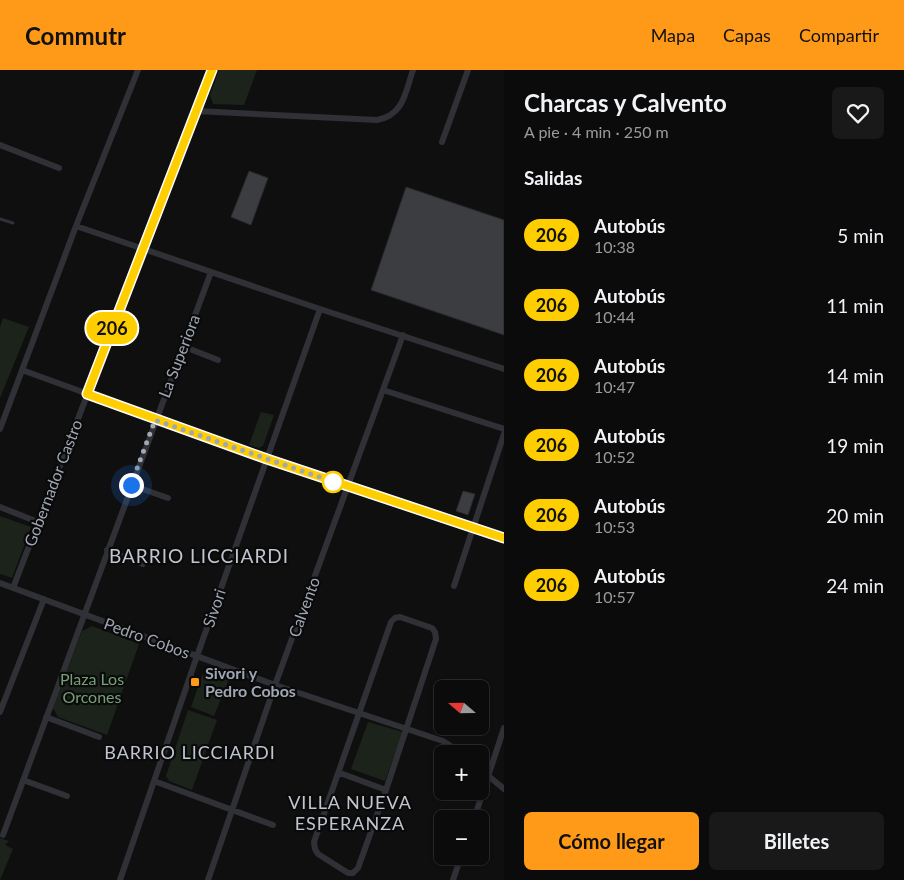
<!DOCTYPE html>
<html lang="es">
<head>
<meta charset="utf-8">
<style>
	:root { --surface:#0b0b0c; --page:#19191a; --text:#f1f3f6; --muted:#9a9b9d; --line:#2b2b2d; --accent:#ff9918 }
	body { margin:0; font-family:Lato,sans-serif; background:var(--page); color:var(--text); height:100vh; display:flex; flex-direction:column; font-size:19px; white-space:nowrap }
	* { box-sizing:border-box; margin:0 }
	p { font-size:16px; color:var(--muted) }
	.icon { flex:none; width:28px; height:28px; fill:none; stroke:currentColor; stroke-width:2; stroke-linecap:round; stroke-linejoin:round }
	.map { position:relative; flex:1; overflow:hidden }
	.details { display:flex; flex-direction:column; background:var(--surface); width:400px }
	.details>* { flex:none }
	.badge { padding:0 10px; border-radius:16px; font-size:18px; line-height:32px }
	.needle { width:32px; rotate:290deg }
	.controls { position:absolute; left:434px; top:610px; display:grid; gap:10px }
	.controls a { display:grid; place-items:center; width:55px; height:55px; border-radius:8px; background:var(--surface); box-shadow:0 1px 4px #0004,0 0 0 1px var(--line); font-size:25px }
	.you { position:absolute; width:25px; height:25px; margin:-12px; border:4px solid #fff; border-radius:50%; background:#1a73e8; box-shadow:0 0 0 8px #1a73e833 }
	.map>.badge { position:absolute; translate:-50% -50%; box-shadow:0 0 0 2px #fff }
	h2 { padding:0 20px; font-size:19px; line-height:45px }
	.round { display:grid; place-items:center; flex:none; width:52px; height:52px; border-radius:8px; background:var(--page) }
	.summary { display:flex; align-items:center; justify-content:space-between; height:85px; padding:0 20px }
	h1 { font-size:24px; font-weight:700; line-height:38px }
	.primary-button { display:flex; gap:10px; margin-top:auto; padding:10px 20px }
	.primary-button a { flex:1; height:58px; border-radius:8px; background:var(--accent); color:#111; font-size:20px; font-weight:700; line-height:58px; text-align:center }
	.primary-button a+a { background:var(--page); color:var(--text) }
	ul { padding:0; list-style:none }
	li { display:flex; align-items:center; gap:15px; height:70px; padding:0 20px }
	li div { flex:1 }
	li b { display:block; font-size:19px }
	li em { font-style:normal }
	li .badge { min-width:55px; font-weight:700; text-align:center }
	header { display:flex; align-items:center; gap:30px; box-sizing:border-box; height:70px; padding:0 25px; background:var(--accent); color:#111 }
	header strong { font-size:24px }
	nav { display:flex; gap:28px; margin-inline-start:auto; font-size:18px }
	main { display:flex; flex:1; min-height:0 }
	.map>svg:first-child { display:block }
	.green { fill:#1b231b }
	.building { fill:#3b3d41; stroke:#29292d }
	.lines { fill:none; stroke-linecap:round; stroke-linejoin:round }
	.service { stroke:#303136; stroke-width:3 }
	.minor { stroke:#303136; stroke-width:6 }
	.line-casing { stroke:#fff; stroke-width:11 }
	.line { stroke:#ffce00; stroke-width:8 }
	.walk { stroke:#9fa7b3; stroke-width:5; stroke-dasharray:0 9 }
	.stop-dot { fill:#fff; stroke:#ffce00; stroke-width:2.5 }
	.poi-dot { fill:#ff9918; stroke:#0a0a0b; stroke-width:2 }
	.labels { text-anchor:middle; stroke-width:4.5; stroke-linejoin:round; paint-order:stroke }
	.street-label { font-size:16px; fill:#9fa7b3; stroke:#0a0a0b }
	.poi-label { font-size:16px; font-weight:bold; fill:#9fa7b3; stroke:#0a0a0b; text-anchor:start }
	.park-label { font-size:16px; fill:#75a074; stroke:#0a0a0b }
	.neighbourhood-label { font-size:18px; letter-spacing:1px; fill:#c0c5ce; stroke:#0a0a0b }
	.quarter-label { font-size:19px; letter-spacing:1px; fill:#c0c5ce; stroke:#0a0a0b }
</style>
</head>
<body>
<header>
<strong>Commutr</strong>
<nav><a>Mapa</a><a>Capas</a><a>Compartir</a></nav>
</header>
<main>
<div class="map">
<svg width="504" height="810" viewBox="0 0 504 810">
	<rect width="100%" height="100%" fill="#0f0f10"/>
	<path class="green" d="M 219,0 L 257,0 L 244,35 L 213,34 L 210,25 Z
		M 3,248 L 29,257 L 0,328 L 0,257 Z
		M 261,342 L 274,345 L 263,376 L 259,378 L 249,375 Z
		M 0,446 L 31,457 L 12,508 L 0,504 Z
		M 92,556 L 139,574 L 107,665 L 58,647 L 53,638 L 82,561 Z
		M 208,601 L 229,609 L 214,646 L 191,637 L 202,606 Z
		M 188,640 L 217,650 L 192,720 L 169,711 L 166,706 Z
		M 368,652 L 403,662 L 385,711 L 351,699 Z
		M 0,768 L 9,771 L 5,775 L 13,779 L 0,810 Z"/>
	<path class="building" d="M 249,101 L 268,108 L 251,155 L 231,147 Z
		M 406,117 L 504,150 L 504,265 L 371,220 Z
		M 463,421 L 475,424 L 468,445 L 456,441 Z"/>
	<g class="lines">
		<path class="service" d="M 0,149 L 13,153"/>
		<path class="minor" d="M 196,41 L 377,50 C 404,45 405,23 413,0
			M 442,72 L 468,0
			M 0,75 L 59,98
			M 76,156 L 320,239 L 504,299
			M 182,276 L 218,290
			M 22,300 L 267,389 L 504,468
			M 383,320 L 504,359
			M 0,359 L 76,156 L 138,0
			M 131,415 L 168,428
			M 0,437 L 38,452
			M 107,480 L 143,494
			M 0,513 L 275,615 L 443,671 L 463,684
			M 454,516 L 504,364
			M 13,518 L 212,0
			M 400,547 L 432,558 L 435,562 L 436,569 L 386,720 L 358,798 L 353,803 L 348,803 L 318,784 L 315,779 L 314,772 L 391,552 L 395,548 Z
			M 0,642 L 44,529
			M 46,647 L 99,667
			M 480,699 L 504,719
			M 340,703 L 386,720
			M 23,710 L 67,726
			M 154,711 L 273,755
			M 474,749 L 504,658
			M 3,765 L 211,202
			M 120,810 L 197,586 L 320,239
			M 208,810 L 275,615 L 403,265
			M 453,810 L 461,786"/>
	</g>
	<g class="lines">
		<defs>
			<path id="line" d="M 212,0 L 87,324 L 267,389 L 504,468"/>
		</defs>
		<use href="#line" class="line-casing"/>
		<use href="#line" class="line"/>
		<path class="walk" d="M 131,415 L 155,350 L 334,412 L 333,412"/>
	</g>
	<circle class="stop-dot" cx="333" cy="412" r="10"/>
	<rect class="poi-dot" x="190" y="607" width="10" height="10" rx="2.5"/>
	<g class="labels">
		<g class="street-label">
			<text transform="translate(179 286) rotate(-69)" y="6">La Superiora</text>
			<text transform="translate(53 413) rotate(-69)" y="6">Gobernador Castro</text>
			<text transform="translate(304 537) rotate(-70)" y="6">Calvento</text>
			<text transform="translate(214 538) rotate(-71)" y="6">Sivori</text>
			<text transform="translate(147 568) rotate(20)" y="6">Pedro Cobos</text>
		</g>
		<g class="poi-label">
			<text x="205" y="609">Sivori y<tspan x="205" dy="18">Pedro Cobos</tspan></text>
		</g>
		<g class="park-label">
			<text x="92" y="615">Plaza Los<tspan x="92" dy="18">Orcones</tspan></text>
		</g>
		<g class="neighbourhood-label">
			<text x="190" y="689">BARRIO LICCIARDI</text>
			<text x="350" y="739">VILLA NUEVA<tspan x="350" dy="21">ESPERANZA</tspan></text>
		</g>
		<g class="quarter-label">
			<text x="199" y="493">BARRIO LICCIARDI</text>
		</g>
	</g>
</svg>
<div class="controls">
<a><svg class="needle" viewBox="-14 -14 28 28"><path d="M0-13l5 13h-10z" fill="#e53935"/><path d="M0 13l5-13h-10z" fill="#9a9b9d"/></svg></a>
<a>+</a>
<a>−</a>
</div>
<div class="you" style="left:131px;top:415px"></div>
<b class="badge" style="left:112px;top:258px;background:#ffce00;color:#111">206</b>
</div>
<section class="details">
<div class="summary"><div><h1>Charcas y Calvento</h1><p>A pie · 4 min · 250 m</p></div><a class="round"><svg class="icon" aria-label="heart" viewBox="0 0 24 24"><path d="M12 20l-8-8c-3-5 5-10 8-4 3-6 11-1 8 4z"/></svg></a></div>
<h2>Salidas</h2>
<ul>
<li><span class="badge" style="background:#ffce00;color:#111">206</span><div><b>Autobús</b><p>10:38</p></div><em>5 min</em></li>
<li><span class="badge" style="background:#ffce00;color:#111">206</span><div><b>Autobús</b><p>10:44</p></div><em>11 min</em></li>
<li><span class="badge" style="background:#ffce00;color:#111">206</span><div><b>Autobús</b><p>10:47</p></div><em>14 min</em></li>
<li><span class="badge" style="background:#ffce00;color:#111">206</span><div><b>Autobús</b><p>10:52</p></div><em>19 min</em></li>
<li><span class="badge" style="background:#ffce00;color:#111">206</span><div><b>Autobús</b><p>10:53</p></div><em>20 min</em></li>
<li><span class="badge" style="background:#ffce00;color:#111">206</span><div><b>Autobús</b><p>10:57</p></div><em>24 min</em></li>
</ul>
<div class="primary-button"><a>Cómo llegar</a><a>Billetes</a></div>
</section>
</main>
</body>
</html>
